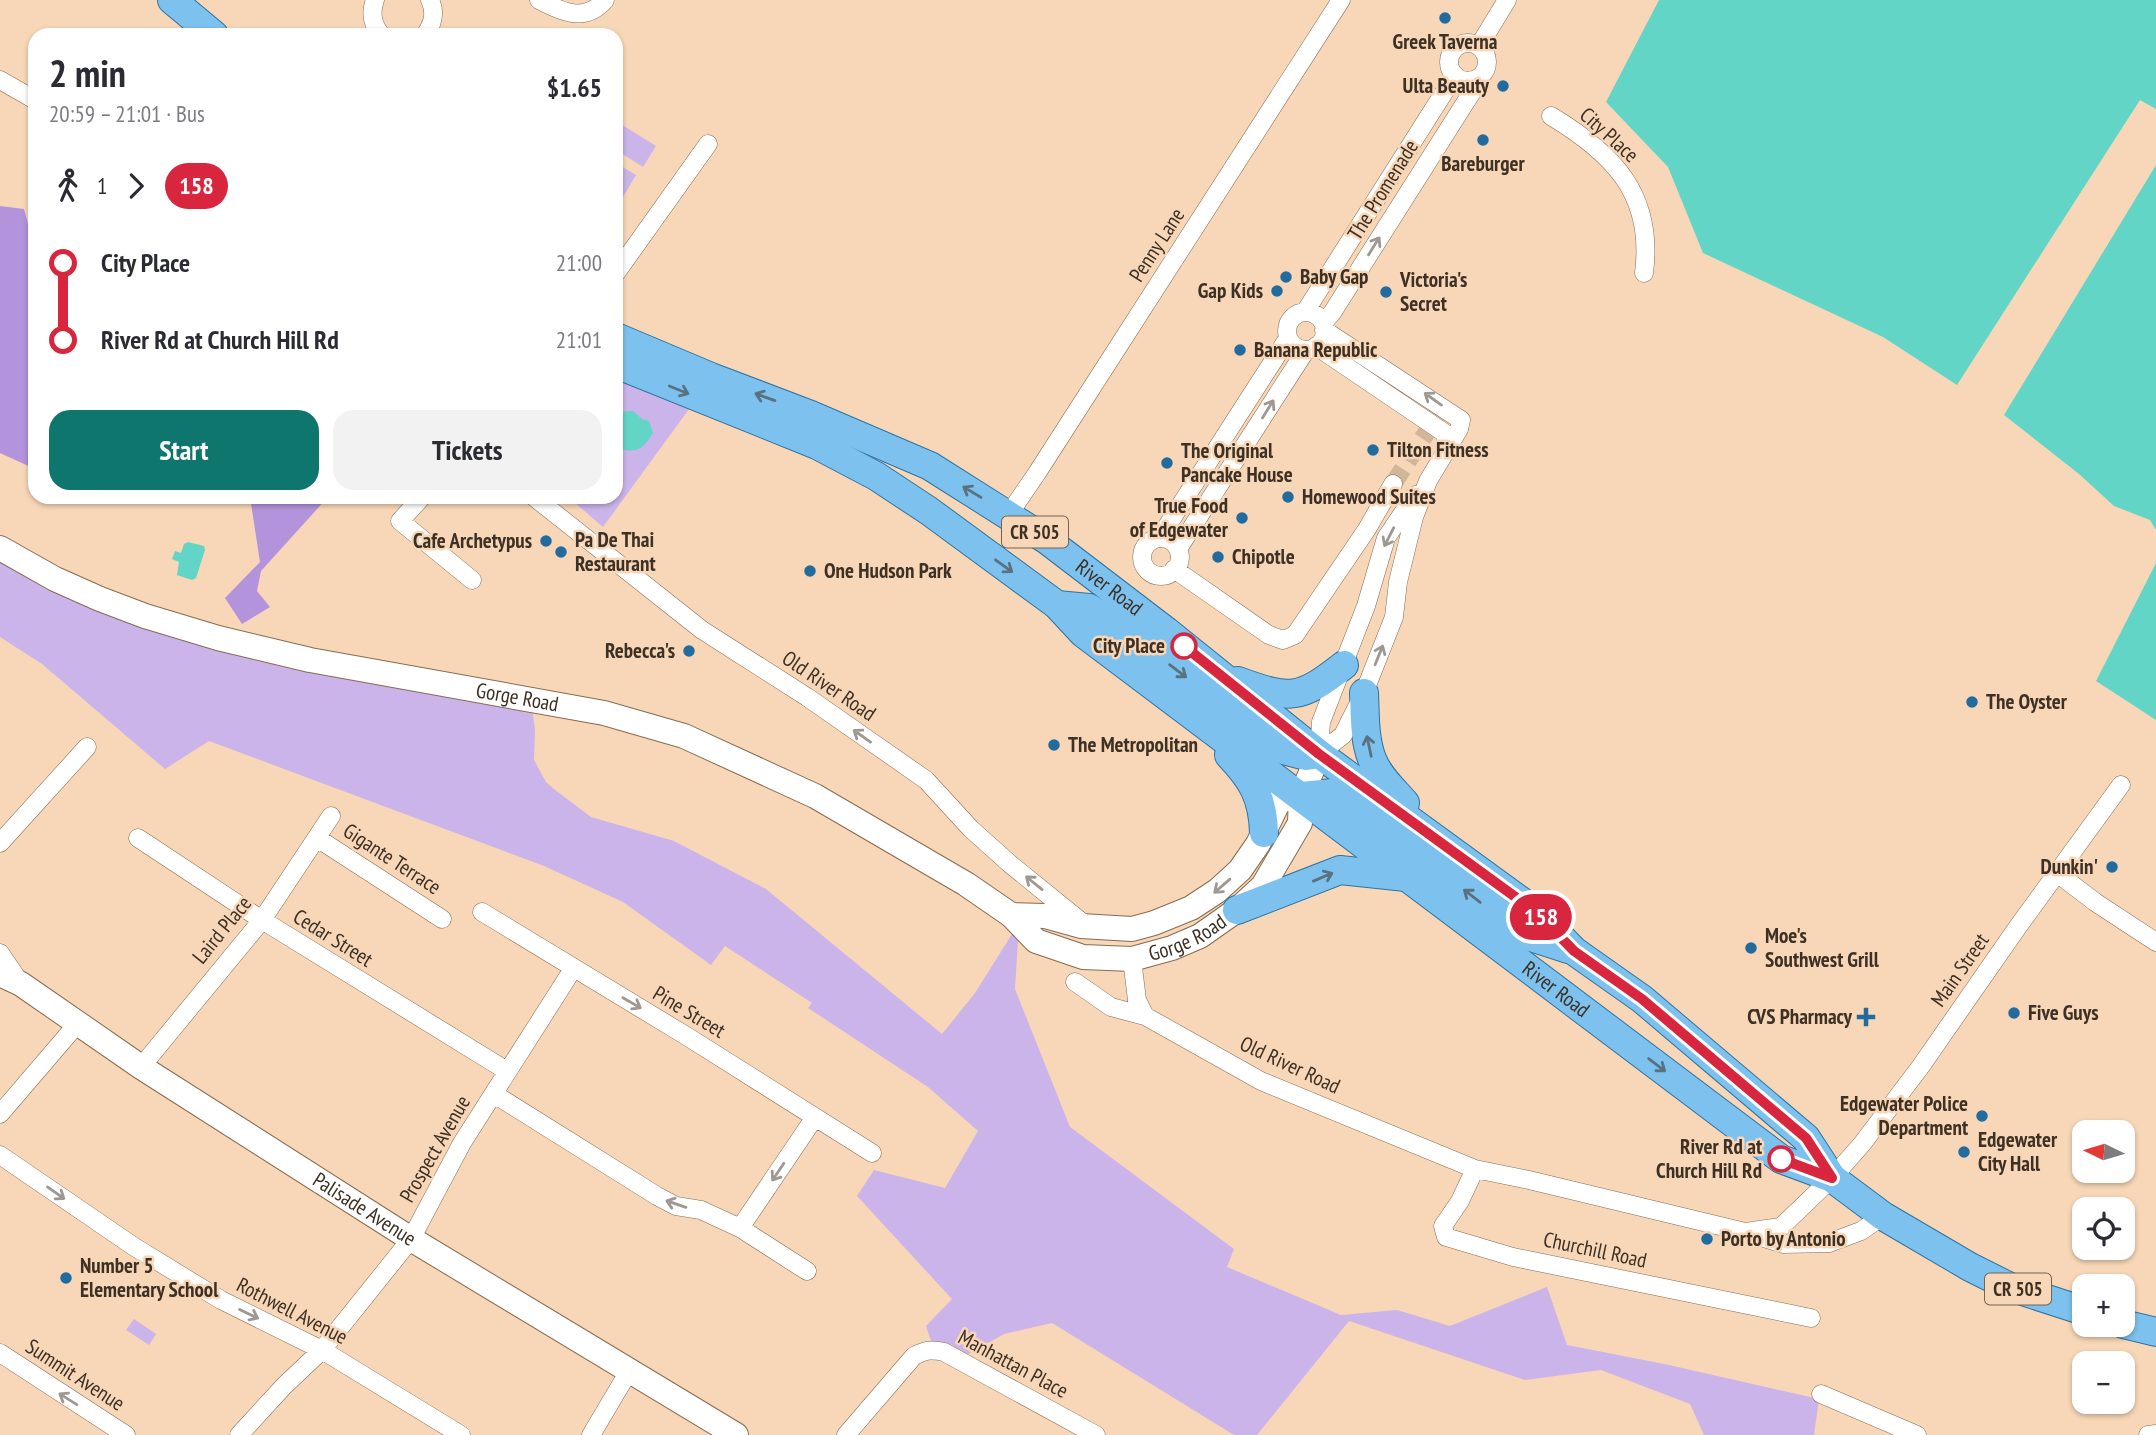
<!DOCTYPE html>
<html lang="en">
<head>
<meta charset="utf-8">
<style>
	:root { --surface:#fff; --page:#f2f2f3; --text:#2b2b33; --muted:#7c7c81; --accent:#0f766e }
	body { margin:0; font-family:"PT Sans Narrow",sans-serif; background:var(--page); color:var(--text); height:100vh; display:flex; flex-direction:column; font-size:26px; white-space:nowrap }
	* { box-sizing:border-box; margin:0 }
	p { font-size:23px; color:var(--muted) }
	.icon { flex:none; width:38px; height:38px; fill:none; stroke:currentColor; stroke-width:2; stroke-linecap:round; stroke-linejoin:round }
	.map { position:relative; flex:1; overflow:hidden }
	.sheet { position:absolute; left:28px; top:28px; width:595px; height:476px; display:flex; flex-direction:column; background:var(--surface); border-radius:21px; box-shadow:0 2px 5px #0004 }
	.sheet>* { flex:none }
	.badge { padding:0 14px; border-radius:23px; font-size:24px; line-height:46px }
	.needle { width:46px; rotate:275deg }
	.fabs { position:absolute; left:2072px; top:1120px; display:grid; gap:14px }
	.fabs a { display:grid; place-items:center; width:63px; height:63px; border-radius:14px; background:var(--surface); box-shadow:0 2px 5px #0004; font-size:35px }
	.map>.badge { position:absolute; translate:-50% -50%; box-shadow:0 0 0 4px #fff }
	.legs { display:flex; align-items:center; gap:10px; height:77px; padding:0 21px; font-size:23px }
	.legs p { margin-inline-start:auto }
	.summary { display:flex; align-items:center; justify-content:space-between; height:119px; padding:0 21px }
	h1 { font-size:38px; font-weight:700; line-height:52px }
	.button { display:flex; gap:14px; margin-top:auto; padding:14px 21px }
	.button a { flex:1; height:80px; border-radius:21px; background:var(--accent); color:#fff; font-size:28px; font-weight:700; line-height:80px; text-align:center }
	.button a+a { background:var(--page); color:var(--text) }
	ul { padding:0 21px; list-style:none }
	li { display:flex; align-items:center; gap:24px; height:77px; font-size:26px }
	li i { display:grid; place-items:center; width:10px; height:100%; margin:0 9px; background:currentColor }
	li i::after { content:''; width:18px; height:18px; margin:-9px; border:5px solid; border-radius:50%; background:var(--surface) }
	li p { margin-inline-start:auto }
	li:first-child i { background:linear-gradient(#0000 50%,currentColor 0) }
	li:last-child i { background:linear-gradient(currentColor 50%,#0000 0) }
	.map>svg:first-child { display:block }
	.green { fill:#cbb4ea }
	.forest { fill:#b393db }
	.water { fill:#62d5c6 }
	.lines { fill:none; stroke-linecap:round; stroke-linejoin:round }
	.street-tunnel { stroke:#d3b69a; stroke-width:18; stroke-dasharray:18 9; stroke-linecap:butt }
	.street-casing { stroke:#886b4f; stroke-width:19 }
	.secondary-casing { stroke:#886b4f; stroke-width:26 }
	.primary-casing { stroke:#2f73a0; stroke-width:30 }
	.street { stroke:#fff; stroke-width:18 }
	.secondary { stroke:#fff; stroke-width:24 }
	.primary { stroke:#7dc1ee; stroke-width:28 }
	.oneway { stroke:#9e9892 }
	.oneway2 { stroke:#5a717f }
	.line-1-casing { stroke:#fff; stroke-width:16 }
	.line-1 { stroke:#d7263d; stroke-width:10 }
	.poi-dot { fill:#216b9e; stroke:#f8d7b8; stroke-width:2.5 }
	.stop-1-dot { fill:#fff; stroke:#d7263d; stroke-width:3.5 }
	.labels { text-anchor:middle; stroke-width:5; stroke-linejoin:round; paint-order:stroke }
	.shield { fill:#f8d7b8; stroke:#756250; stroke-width:2 }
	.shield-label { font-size:19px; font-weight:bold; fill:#3d3024 }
	.poi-label { font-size:21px; font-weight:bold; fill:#3d3024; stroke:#f8d7b8; text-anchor:start }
	.street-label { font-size:21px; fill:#3d3024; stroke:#f8d7b8 }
	.stop-label { font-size:21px; font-weight:bold; fill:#3d3024; stroke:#f8d7b8; text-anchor:end }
</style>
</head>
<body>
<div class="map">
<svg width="2156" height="1435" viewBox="0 0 2156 1435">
	<rect width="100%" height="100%" fill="#f8d7b8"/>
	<path class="green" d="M 616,121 L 656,146 L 643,167 L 616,150 Z
		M 616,163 L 636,175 L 623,197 L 616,192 Z
		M 616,375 L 692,405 L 603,527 L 568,497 L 616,497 Z
		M 0,548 L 100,599 L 531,700 L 535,730 L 534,760 L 546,782 L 554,789 L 591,817 L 674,841 L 766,889 L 942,1034 L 975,993 L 1019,923 L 1015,989 L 1070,1127 L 1234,1249 L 1227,1267 L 1341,1315 L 1397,1310 L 1450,1326 L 1547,1287 L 1567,1345 L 1669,1365 L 1819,1399 L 1814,1435 L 1704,1435 L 1690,1404 L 1601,1370 L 1525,1380 L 1349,1321 L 1257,1435 L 1234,1435 L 1052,1323 L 1004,1334 L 958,1360 L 934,1350 L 926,1326 L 952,1299 L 857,1196 L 874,1170 L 945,1188 L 978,1131 L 928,1087 L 808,1008 L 812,1003 L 725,946 L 711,965 L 623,902 L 544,866 L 209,741 L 165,769 L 42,664 L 0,637 Z
		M 134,1319 L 156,1334 L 149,1345 L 126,1330 Z"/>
	<path class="forest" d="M 0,206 L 24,209 L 28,224 L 35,227 L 35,469 L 0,453 Z
		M 250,497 L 328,497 L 261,571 L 257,591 L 270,607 L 242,624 L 225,598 L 260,562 Z"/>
	<path class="water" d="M 1659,0 L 2156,0 L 2156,109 L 2140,100 L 1957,385 L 1883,337 L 1703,253 L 1668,167 L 1606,102 Z
		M 2156,165 L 2156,530 L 2150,520 L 2114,506 L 2079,474 L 2004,415 Z
		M 616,409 L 620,412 L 633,411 L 642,419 L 649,421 L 653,433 C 641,452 635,453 616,448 Z
		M 188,542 L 204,546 L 205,550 L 196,578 L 192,580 L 177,575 L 179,562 L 172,559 L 175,551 L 181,553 L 184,544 Z
		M 2156,563 L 2156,720 L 2096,681 Z"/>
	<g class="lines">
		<path class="street-tunnel" d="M 1393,484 L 1449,398"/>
		<defs>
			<path id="street" d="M 375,0 C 370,13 372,24 381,35
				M 539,0 C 562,12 585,23 605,0
				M 425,35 C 433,24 436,13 430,0
				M1449 62a19 19 0 1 1 38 0a19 19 0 1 1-38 0Z
				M 1479,46 L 1507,0
				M 0,80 L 35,100
				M 1551,116 C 1614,154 1654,195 1644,273
				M 616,273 L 708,144
				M 1305,312 L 1455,75
				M1287 331a19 19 0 1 1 38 0a19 19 0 1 1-38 0Z
				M 1323,323 L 1332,313 L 1472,92 L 1476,79
				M 1316,346 L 1443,432 L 1447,439 L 1447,449
				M 422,497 L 400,521 L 472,580
				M 534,497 L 702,630 L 807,697 L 926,780 L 971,829 L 1010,864 L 1084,924
				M 1009,514 L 1037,473 L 1341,0
				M 1160,537 L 1288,338
				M1142 557a19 19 0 1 1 38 0a19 19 0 1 1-38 0Z
				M 1178,549 L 1306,350
				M 1174,569 L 1269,635 L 1283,640 L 1295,635 L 1367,529 L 1393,484
				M 1319,754 L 1343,735 L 1364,693 L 1394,617 L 1398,582 L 1414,517 L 1428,481 L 1459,429 L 1461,420 L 1324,330
				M 1319,754 L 1321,722 L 1366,606 L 1386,538 L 1415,495
				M 138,838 L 262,920 L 507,1071
				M 317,838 L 442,919
				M 0,843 L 87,747
				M 2057,873 L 2095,902 L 2156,942
				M 482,912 L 688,1037 L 872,1153
				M 0,953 L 19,981
				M 1132,959 L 1137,1000 L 1145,1016 L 1261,1081 L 1475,1169 L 1529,1180 L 1745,1232 L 1783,1244 L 1829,1243 L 1861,1231 L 1883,1216
				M 1075,982 L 1111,1007 L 1145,1016
				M 141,1067 L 262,920 L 331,816
				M 494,1094 L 657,1196 L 676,1206 L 701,1210 L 740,1228 L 807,1271
				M 0,1114 L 78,1023
				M 0,1155 L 133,1246 L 221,1300 L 322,1350 L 461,1435
				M 1475,1169 L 1460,1201 L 1443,1226 L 1446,1237 L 1513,1257 L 1811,1318
				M 740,1228 L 815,1117
				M 1752,1231 L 1781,1227 L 1832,1178 L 1862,1144 L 1921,1066 L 2017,928 L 2121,785
				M 0,1353 L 126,1435
				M 1821,1394 L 1917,1435
				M 239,1435 L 284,1386 L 322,1350 L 411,1239 L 462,1143 L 573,969
				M 591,1435 L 629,1371
				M 846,1435 L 914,1356 C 925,1350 932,1349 944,1352 L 1096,1435
				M 2148,1435 L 2156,1434"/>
			<g id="secondary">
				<path id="s1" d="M 0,548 L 55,579 L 100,599 L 145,616 L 218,638 L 310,660 L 604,713 L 684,736 L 815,796 L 966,884 L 1011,915 L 1036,941 L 1083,957 L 1132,959 L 1172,948 L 1200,936 L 1237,910 L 1263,886 L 1300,823 L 1301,796 L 1319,754"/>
				<path d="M 1011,915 L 1045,916 L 1081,926 L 1132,929 L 1154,923 L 1191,908 L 1217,891 L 1240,870 L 1258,844 L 1279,801 L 1301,796"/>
				<path id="s2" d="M 0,974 L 21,984 L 141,1067 L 411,1239 L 736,1435"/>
			</g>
			<g id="primary">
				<path d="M 172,0 L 214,35"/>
				<path id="s3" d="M 616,337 L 711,377 L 811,415 L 930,466 L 1047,540 L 1166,631 L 1319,754 L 1536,912 L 1574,951 L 1642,999 L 1806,1138 L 1832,1178"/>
				<path id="s4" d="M 616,364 L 817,445 L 876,476 L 929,511 L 1057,605 L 1083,633 L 1781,1159 L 1832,1178 L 1883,1216 L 1970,1267 L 2010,1287 L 2084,1311"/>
				<path d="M 1057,605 L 1089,608 L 1109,619 L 1283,750 L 1306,756 L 1319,754"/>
				<path d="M 1238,681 C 1290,700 1300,700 1344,665"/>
				<path d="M 1364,693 C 1365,714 1364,739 1372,759 C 1378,776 1394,790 1405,803"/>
				<path d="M 1229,755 C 1253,780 1263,798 1264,833"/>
				<path d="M 1301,796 L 1333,793 L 1346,797 L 1492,912 L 1528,936 L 1568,949"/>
				<path d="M 1237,910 L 1340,870 L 1406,877"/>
				<path d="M 2123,1324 L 2156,1332"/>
			</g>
		</defs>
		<use href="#street" class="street-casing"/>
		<use href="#secondary" class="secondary-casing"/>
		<use href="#primary" class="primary-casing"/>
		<use href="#street" class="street"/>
		<use href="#secondary" class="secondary"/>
		<use href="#primary" class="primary"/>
	</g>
	<defs><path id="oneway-shaft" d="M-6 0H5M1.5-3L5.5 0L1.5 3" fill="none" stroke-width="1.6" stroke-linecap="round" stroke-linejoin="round" transform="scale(1.75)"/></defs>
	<g class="oneway">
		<use href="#oneway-shaft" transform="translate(1374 246) rotate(-58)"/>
		<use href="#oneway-shaft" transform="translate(1433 399) rotate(-145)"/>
		<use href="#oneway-shaft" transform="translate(1268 409) rotate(-58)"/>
		<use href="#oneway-shaft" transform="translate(1389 537) rotate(117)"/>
		<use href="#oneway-shaft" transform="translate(1379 655) rotate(-68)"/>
		<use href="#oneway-shaft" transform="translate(862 736) rotate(-145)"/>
		<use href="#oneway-shaft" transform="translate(1034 883) rotate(-141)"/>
		<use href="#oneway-shaft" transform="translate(1222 886) rotate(139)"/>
		<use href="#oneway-shaft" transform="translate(632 1003) rotate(30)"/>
		<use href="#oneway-shaft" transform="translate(778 1172) rotate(124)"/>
		<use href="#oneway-shaft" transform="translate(56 1193) rotate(35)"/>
		<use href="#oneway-shaft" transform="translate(676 1204) rotate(-161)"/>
		<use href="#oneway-shaft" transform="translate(249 1314) rotate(26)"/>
		<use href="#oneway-shaft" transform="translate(68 1399) rotate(-148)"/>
	</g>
	<g class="oneway2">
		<use href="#oneway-shaft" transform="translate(679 390) rotate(22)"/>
		<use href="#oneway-shaft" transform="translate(765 397) rotate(-160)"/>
		<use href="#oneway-shaft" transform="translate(972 492) rotate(-149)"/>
		<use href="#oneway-shaft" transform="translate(1004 566) rotate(36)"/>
		<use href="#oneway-shaft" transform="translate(1178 671) rotate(37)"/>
		<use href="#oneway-shaft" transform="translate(1369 746) rotate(-102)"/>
		<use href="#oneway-shaft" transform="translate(1323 877) rotate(-23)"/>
		<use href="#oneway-shaft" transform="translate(1472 896) rotate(-142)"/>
		<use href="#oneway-shaft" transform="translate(1657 1065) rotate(37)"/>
	</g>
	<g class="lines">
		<defs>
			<path id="line-1" d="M 1184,646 L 1319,754 L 1536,912 L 1574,951 L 1642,999 L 1806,1138 L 1832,1178 L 1781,1159"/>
		</defs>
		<use href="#line-1" class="line-1-casing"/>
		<use href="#line-1" class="line-1"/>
	</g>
	<g class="poi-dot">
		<circle cx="1445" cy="18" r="7"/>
		<circle cx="1503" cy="86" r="7"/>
		<circle cx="1483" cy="140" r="7"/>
		<circle cx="1286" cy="277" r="7"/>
		<circle cx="1277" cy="291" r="7"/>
		<circle cx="1386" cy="292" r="7"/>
		<circle cx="1240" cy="350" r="7"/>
		<circle cx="1373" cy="450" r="7"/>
		<circle cx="1167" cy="463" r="7"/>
		<circle cx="1288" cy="497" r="7"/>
		<circle cx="1242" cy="518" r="7"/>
		<circle cx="546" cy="541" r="7"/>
		<circle cx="561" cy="552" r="7"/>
		<circle cx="1218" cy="557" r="7"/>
		<circle cx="810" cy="571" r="7"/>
		<circle cx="689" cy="651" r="7"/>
		<circle cx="1972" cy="702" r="7"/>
		<circle cx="1054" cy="745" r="7"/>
		<circle cx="2112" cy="867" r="7"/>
		<circle cx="1751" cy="948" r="7"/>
		<circle cx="2014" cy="1013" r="7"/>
		<path d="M1862.5 1006.5h7v7h7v7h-7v7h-7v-7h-7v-7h7z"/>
		<circle cx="1982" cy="1116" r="7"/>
		<circle cx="1964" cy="1152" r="7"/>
		<circle cx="1707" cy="1239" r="7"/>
		<circle cx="66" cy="1278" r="7"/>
	</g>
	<g class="stop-1-dot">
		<circle cx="1184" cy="646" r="12"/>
		<circle cx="1781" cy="1159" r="12"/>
	</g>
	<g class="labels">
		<g class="shield">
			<rect x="1002" y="516.5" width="66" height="31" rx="5"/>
			<rect x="1985" y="1273.5" width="66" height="31" rx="5"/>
		</g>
		<g class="shield-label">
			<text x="1035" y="539">CR 505</text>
			<text x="2018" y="1296">CR 505</text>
		</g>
		<g class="poi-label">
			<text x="1445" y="49" text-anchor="middle">Greek Taverna</text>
			<text x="1489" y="93" text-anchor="end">Ulta Beauty</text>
			<text x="1483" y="171" text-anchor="middle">Bareburger</text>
			<text x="1300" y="284">Baby Gap</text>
			<text x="1400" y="287">Victoria's<tspan x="1400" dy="24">Secret</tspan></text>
			<text x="1263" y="298" text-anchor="end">Gap Kids</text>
			<text x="1254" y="357">Banana Republic</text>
			<text x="1387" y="457">Tilton Fitness</text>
			<text x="1181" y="458">The Original<tspan x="1181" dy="24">Pancake House</tspan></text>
			<text x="1302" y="504">Homewood Suites</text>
			<text x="1228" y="513" text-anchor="end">True Food<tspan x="1228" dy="24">of Edgewater</tspan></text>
			<text x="575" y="547">Pa De Thai<tspan x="575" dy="24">Restaurant</tspan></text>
			<text x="532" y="548" text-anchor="end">Cafe Archetypus</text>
			<text x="1232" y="564">Chipotle</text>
			<text x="824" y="578">One Hudson Park</text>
			<text x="675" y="658" text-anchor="end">Rebecca's</text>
			<text x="1986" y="709">The Oyster</text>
			<text x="1068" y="752">The Metropolitan</text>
			<text x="2098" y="874" text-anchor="end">Dunkin'</text>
			<text x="1765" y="943">Moe's<tspan x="1765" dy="24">Southwest Grill</tspan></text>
			<text x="2028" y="1020">Five Guys</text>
			<text x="1852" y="1024" text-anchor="end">CVS Pharmacy</text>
			<text x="1968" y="1111" text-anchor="end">Edgewater Police<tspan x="1968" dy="24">Department</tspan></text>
			<text x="1978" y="1147">Edgewater<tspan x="1978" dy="24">City Hall</tspan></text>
			<text x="1721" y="1246">Porto by Antonio</text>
			<text x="80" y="1273">Number 5<tspan x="80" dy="24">Elementary School</tspan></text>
		</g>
		<g class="street-label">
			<text transform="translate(1609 135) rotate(42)" y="7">City Place</text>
			<text transform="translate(1383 190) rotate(-58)" y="7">The Promenade</text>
			<text transform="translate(1157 245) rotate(-57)" y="7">Penny Lane</text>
			<text dy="7" stroke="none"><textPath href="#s3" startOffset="556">River Road</textPath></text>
			<text transform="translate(829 686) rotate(34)" y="7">Old River Road</text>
			<text dy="7" stroke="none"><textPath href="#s1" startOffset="542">Gorge Road</textPath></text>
			<text transform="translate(392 859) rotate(33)" y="7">Gigante Terrace</text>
			<text transform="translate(222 930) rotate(-51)" y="7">Laird Place</text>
			<text dy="7" stroke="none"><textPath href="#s1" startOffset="1281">Gorge Road</textPath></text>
			<text transform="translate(333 938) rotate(32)" y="7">Cedar Street</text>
			<text transform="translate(1960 970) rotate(-55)" y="7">Main Street</text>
			<text dy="7" stroke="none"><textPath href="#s4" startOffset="1136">River Road</textPath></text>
			<text transform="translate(689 1012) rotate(31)" y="7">Pine Street</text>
			<text transform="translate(1290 1065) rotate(25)" y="7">Old River Road</text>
			<text transform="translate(435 1149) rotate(-60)" y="7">Prospect Avenue</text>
			<text dy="7" stroke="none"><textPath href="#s2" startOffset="434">Palisade Avenue</textPath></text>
			<text transform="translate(1595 1250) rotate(12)" y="7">Churchill Road</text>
			<text transform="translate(292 1311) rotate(27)" y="7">Rothwell Avenue</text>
			<text transform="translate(1013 1364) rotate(28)" y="7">Manhattan Place</text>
			<text transform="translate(75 1375) rotate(33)" y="7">Summit Avenue</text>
		</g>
		<g class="stop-label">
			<text x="1165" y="653">City Place</text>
			<text x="1762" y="1154">River Rd at<tspan x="1762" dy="24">Church Hill Rd</tspan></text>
		</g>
	</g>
</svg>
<div class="fabs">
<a><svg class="needle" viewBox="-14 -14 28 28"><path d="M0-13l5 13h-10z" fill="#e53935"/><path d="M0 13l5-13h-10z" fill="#7c7c81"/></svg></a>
<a><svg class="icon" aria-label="locate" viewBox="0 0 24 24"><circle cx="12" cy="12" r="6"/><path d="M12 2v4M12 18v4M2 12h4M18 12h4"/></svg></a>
<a>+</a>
<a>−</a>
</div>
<b class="badge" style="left:1541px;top:917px;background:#d7263d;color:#fff">158</b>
<section class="sheet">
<div class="summary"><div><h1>2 min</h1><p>20:59 – 21:01 · Bus</p></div><b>$1.65</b></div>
<div class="legs"><svg class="icon" aria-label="walk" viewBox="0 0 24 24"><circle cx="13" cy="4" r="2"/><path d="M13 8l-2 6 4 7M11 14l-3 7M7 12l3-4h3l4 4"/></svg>1<svg class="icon" aria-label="forward" viewBox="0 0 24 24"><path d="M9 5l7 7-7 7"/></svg><b class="badge" style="background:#d7263d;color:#fff">158</b></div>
<ul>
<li><i style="color:#d7263d"></i><b>City Place</b><p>21:00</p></li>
<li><i style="color:#d7263d"></i><b>River Rd at Church Hill Rd</b><p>21:01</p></li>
</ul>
<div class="button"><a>Start</a><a>Tickets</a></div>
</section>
</div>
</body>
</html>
